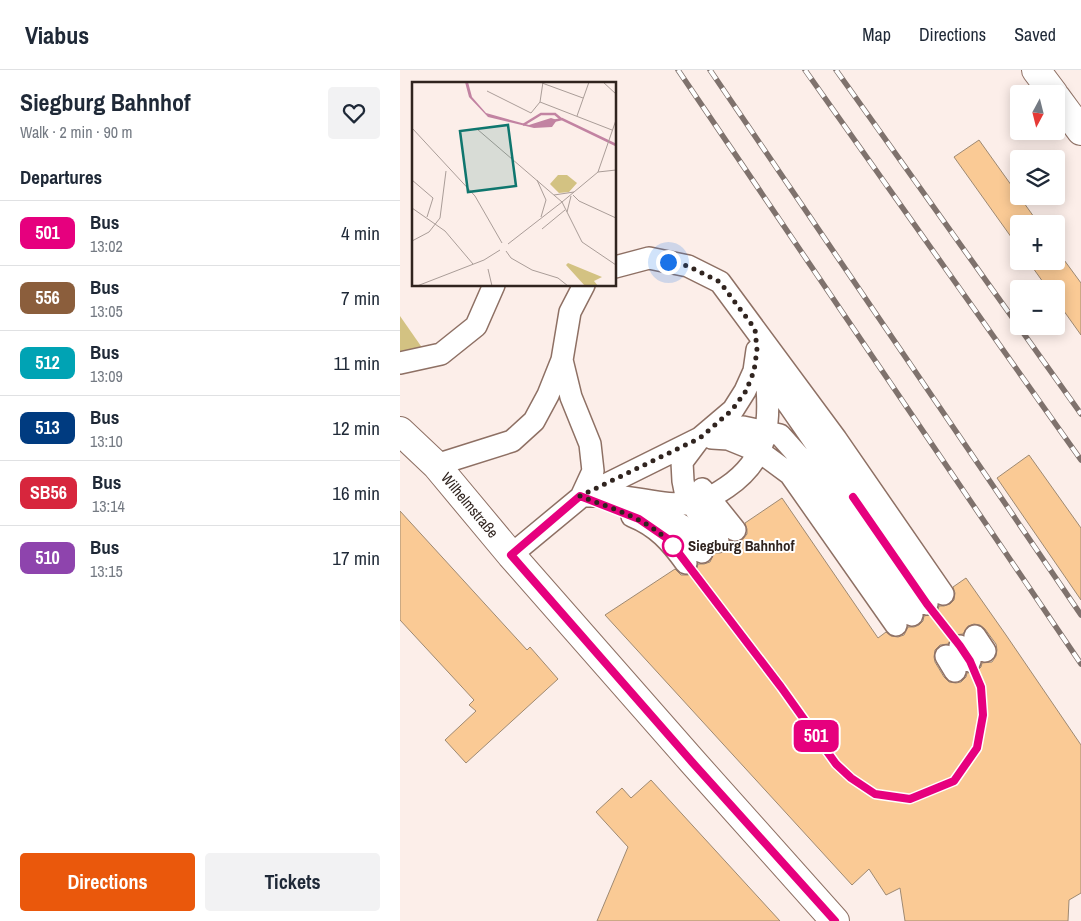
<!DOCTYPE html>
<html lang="en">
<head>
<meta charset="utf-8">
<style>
	:root { --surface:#fff; --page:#f2f2f3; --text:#1f2937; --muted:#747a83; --line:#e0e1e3; --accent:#ea580c }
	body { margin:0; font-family:"Archivo Narrow",sans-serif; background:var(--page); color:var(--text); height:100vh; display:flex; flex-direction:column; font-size:19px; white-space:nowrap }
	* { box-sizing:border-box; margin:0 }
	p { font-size:16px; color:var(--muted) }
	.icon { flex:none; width:28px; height:28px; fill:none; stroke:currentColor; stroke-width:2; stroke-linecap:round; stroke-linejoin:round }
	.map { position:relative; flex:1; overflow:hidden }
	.side { display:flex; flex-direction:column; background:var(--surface); width:400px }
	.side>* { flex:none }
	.badge { padding:0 10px; border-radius:8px; font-size:18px; line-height:32px }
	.needle { width:32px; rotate:187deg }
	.tools { position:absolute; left:610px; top:15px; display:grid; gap:10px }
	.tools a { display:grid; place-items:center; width:55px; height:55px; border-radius:5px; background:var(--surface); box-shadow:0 2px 12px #0003; font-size:25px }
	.you { position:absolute; width:25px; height:25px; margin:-12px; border:4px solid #fff; border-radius:50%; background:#1a73e8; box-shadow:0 0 0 8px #1a73e833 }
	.map>.badge { position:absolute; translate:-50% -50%; box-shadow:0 0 0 2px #fff }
	h2 { padding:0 20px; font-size:19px; line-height:45px }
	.round { display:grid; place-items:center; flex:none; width:52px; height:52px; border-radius:5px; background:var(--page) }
	.headline { display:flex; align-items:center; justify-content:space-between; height:85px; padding:0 20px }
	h1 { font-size:24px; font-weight:700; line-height:38px }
	.primary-button { display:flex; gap:10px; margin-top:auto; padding:10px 20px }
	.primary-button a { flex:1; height:58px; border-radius:5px; background:var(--accent); color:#fff; font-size:20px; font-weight:700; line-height:58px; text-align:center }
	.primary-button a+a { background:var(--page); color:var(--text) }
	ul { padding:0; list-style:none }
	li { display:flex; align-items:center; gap:15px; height:65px; padding:0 20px; border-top:1px solid var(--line) }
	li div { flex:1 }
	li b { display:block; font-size:19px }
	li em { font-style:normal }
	li .badge { min-width:55px; font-weight:700; text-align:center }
	header { display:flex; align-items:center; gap:30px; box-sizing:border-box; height:70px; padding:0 25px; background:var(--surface); border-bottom:1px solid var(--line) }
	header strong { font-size:24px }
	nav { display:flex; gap:28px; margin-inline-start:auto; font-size:18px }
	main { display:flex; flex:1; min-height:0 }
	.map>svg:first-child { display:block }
	.green { fill:#d3c282 }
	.building { fill:#faca95; stroke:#9e8972; fill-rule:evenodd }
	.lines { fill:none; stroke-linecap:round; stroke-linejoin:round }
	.service-casing { stroke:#8e7064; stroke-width:24 }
	.minor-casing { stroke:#8e7064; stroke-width:30 }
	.secondary-casing { stroke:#8e7064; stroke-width:30 }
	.service { stroke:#fff; stroke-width:21 }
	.minor { stroke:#fff; stroke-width:28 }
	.secondary { stroke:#fff; stroke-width:28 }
	.rail-casing { stroke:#7f726d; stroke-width:5.5 }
	.rail { stroke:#fff; stroke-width:4; stroke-dasharray:11; stroke-linecap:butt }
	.line-casing { stroke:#fff; stroke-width:11 }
	.line { stroke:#e6007e; stroke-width:8 }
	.walk { stroke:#30241f; stroke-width:5; stroke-dasharray:0 9 }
	.stop-dot { fill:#fff; stroke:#e6007e; stroke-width:2.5 }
	.labels { text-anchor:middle; stroke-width:4; stroke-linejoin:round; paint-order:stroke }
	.street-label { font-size:15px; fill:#30241f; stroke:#fff }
	.stop-label { font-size:15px; font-weight:bold; fill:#30241f; stroke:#fff; text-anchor:start }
	.inset-river { fill:none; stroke:#c283a2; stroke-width:2.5 }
	.inset-road { fill:none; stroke:#aa9d98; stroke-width:1 }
	.view { fill:#0f766e; fill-opacity:0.15; stroke:#0f766e; stroke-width:2.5 }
	.inset-edge { fill:none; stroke:#30241f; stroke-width:2.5 }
</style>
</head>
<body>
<header>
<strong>Viabus</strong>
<nav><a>Map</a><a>Directions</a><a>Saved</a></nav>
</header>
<main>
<section class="side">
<div class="headline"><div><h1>Siegburg Bahnhof</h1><p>Walk · 2 min · 90 m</p></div><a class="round"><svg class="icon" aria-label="heart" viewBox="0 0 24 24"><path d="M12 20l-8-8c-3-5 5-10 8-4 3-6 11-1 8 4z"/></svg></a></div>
<h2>Departures</h2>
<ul>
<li><span class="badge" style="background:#e6007e;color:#fff">501</span><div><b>Bus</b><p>13:02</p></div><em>4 min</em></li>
<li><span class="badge" style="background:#8b5e3c;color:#fff">556</span><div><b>Bus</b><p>13:05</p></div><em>7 min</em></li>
<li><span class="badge" style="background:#00a3b4;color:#fff">512</span><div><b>Bus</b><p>13:09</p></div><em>11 min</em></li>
<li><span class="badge" style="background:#003b80;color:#fff">513</span><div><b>Bus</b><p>13:10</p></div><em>12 min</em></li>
<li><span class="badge" style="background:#d7263d;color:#fff">SB56</span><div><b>Bus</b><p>13:14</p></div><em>16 min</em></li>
<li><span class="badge" style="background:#8e44ad;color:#fff">510</span><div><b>Bus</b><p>13:15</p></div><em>17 min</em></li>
</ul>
<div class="primary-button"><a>Directions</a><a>Tickets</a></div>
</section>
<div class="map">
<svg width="681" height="851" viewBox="0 0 681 851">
	<rect width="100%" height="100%" fill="#fceee9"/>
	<path class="green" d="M 0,246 L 23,279 L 0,282 Z"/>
	<path class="building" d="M 579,70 L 639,154 L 619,154 L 619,178 L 554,87 Z
		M 656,179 L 681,213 L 681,265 L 656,230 L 656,219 L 648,219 L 628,191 L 656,191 Z
		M 629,385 L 681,458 L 681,530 L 597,408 Z
		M 382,428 L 478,568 L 486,562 L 491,566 L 498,567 L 504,565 L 508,557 L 514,557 L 519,555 L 523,551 L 524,546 L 534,544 L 538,540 L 539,536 L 544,536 L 550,534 L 554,530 L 555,523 L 553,517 L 566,508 L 606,565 L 681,675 L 681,823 L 669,830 L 668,851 L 505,851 L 500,818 L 486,825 L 469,799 L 452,815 L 205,545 L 275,499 L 281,505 L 288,505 L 293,503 L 297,498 L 298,494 L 304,494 L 310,492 L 314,483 L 320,483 L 326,481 L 329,477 L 330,471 L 337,472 L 343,469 L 347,464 L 347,459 L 345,453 ZM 574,554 L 580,555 L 585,559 L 596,574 L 597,580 L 596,586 L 592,592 L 582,593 L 581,597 L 576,602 L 567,603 L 566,607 L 561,612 L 556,613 L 549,612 L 544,607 L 535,592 L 534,587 L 535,580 L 540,575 L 548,574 L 554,565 L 563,564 L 568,556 Z
		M 0,441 L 127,580 L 130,577 L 158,609 L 66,693 L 45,670 L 76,641 L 69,635 L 74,630 L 0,550 Z
		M 251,710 L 293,756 L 380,851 L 197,851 L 228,777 L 196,742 L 222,718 L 231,728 Z"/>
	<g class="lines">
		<defs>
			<path id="service" d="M 215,197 L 249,188 L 288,196 L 320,212 L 436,369 L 543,524
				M 162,290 L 171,327 L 190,374 L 193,401 L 181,427
				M 367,290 L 382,325 L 527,534
				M 0,293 L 41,284 L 76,256 L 94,215
				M 312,368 L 328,369 L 360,382 L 390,404 L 496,555
				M 36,395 L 112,371 L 134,351 L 148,325 L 162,290 L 170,242 L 184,215
				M 302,419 L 335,460
				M 186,426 C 195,426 204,426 212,426 C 239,427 266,437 293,433 C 306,431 315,425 327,417 C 369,388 371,353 366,306
				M 232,437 L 244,439 L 281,455 L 302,482
				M 232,446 C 257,456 271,472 286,493
				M 318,471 L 286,426 L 283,411 L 282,392 L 300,368 L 333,340 L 345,321 L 354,301 L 357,280
				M 111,485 L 181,427 L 300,368 L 343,357 L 380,365 L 405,393 L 512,545
				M 575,566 L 585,581
				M 560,576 L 570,591
				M 546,586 L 555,601"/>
			<g id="minor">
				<path id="s1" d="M 0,361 L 36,395 L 111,485 L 292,691 L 435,851"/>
			</g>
			<path id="secondary" d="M 636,0 L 654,24
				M 656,27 L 681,61"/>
		</defs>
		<use href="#service" class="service-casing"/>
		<use href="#minor" class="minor-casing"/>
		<use href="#secondary" class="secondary-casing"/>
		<use href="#service" class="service"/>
		<use href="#minor" class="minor"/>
		<use href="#secondary" class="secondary"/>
		<defs>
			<path id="rail" d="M 278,0 L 681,594
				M 310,0 L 681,545
				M 405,0 L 681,390
				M 436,0 L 681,344"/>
		</defs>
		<use href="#rail" class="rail-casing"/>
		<use href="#rail" class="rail"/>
	</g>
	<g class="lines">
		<defs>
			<path id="line" d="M 435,851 L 292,692 L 111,485 L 180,426 L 239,449 L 268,469 L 381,617 L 436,694 L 451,708 L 475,724 L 510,729 L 554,711 L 577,678 L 583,645 L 581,617 L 570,591 L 560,576 L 527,534 L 453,427"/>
		</defs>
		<use href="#line" class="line-casing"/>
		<use href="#line" class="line"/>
		<path class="walk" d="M 268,192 L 288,196 L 320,212 L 355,259 L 357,280 L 354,301 L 346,321 L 332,340 L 300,368 L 180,426 C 215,440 254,450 277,481 L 273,476"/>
	</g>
	<circle class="stop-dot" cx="273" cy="476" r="10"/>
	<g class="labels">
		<g class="street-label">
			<text dy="5" stroke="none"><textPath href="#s1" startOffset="102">Wilhelmstraße</textPath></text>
		</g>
		<g class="stop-label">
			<text x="288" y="481">Siegburg Bahnhof</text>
		</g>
	</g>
	<g transform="translate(12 12)">
		<rect width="204" height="204" fill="#fceee9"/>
		<path d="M 146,93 L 155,93 L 165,101 L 157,110 L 147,111 L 138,102 ZM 156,181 L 190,195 L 182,199 L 186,204 L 173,204 L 154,183 Z" fill="#d3c282"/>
		<path d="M 53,0 L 56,0 L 60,15 L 74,31 L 117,43 L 139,36 L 145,38 L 140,45 L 122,46 L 76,35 L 57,15 Z" fill="#c283a2"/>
		<path class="inset-river" d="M 141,39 L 150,37 L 204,63M 111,43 L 129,32 L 143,32 L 149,37"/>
		<path class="inset-road" d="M 191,0 L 204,12M 130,1 L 171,16M 75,9 L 119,31 L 128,20 L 131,0M 128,20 L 200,48M 165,34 L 177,0M 0,46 L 63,114 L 90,161M 65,47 L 150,120 L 186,90M 186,90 L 204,38M 186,90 L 204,88M 0,98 L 21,116 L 15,135M 125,98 L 134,118 L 129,135M 142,113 L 162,110M 161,113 L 167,119 L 204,136M 0,126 L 33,149 L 61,182M 155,130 L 159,114M 130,147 L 153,128M 0,159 L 17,150 L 28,136 L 34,89M 96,162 L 150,120 L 170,160 L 204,183M 94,169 L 99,176 L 120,188 L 146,196 L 156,204M 76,187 L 80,204M 5,204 L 72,178 L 88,168"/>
		<path class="view" d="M 96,43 L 104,104 L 56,110 L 48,49 Z"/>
		<rect width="204" height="204" class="inset-edge"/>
	</g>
</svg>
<div class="tools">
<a><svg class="needle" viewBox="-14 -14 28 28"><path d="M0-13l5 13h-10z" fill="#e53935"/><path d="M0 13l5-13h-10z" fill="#747a83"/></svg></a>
<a><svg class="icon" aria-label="layers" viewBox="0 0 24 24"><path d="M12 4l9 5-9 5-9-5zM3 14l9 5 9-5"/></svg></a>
<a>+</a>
<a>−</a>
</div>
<div class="you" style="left:268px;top:192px"></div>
<b class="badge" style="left:416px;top:666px;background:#e6007e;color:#fff">501</b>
</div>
</main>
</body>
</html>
